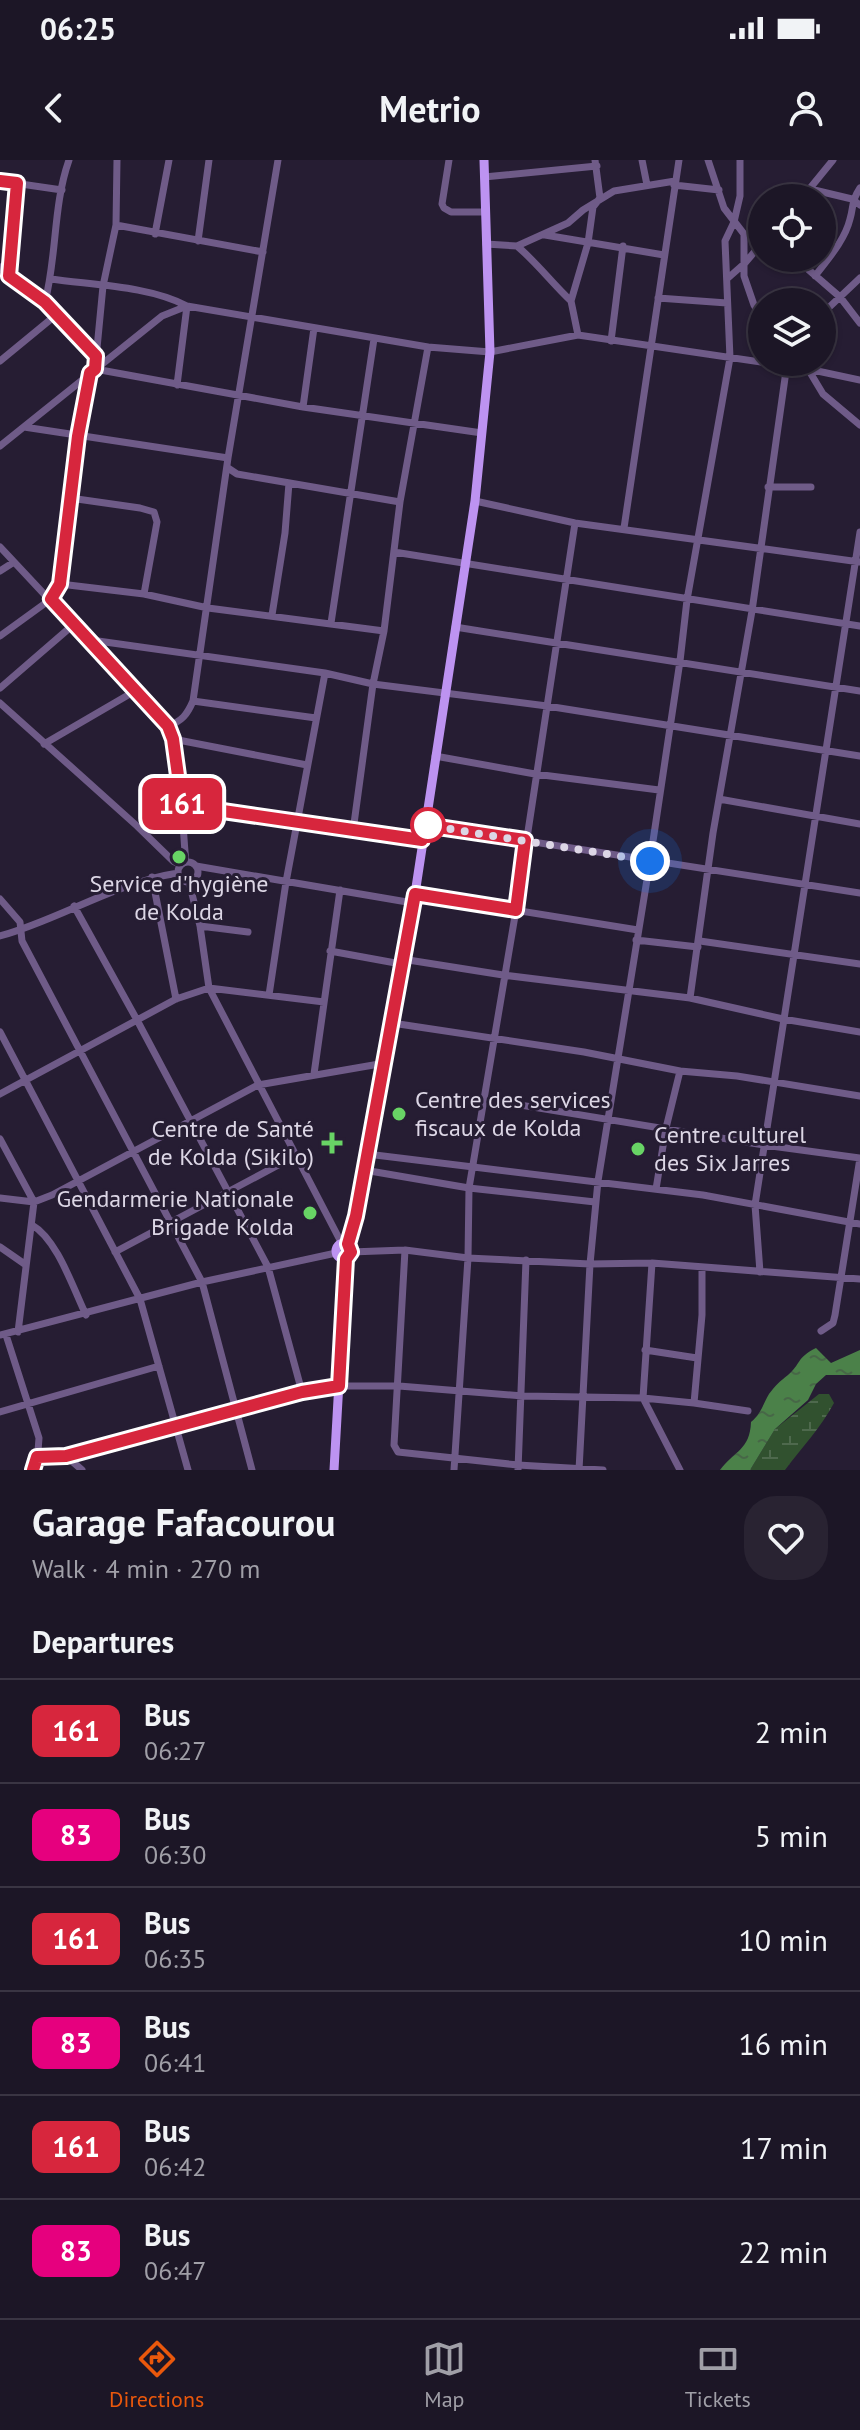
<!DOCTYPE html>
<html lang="en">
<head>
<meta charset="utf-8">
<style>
	:root { --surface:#1c1626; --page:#292332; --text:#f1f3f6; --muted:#a09fa7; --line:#3a3543; --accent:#ea580c }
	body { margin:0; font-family:"PT Sans",sans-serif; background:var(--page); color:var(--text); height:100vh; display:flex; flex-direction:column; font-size:30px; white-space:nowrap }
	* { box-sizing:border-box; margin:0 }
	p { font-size:26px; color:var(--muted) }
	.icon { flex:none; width:44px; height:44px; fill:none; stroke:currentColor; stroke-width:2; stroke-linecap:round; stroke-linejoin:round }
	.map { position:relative; height:1310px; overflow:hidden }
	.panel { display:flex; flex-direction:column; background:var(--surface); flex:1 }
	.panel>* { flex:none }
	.badge { padding:0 16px; border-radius:12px; font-size:28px; line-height:52px }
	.fabs { position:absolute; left:748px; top:24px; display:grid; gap:16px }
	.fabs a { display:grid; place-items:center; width:88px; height:88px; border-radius:50%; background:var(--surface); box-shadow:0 2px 6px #0004,0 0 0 2px var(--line); font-size:40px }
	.you { position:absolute; width:40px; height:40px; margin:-20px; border:6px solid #fff; border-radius:50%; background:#1a73e8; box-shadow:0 0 0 12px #1a73e833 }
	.map>.badge { position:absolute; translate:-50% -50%; box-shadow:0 0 0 4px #fff }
	h2 { padding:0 32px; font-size:30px; line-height:72px }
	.round { display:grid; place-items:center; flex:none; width:84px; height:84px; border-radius:32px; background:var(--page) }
	.head { display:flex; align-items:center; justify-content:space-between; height:136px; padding:0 32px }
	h1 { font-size:38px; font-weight:600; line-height:60px }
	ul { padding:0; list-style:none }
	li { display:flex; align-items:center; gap:24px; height:104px; padding:0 32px; border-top:2px solid var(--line) }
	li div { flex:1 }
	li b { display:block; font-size:30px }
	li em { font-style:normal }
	li .badge { min-width:88px; font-weight:700; text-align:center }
	.status { display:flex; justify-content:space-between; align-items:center; height:56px; padding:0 40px; background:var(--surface); direction:ltr }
	.status svg { height:22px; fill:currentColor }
	header { display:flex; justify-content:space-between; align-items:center; height:104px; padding:0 32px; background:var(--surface); font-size:36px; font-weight:600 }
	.tabs { display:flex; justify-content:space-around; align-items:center; height:112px; border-top:2px solid var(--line); background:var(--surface); font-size:22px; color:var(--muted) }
	.tabs a { display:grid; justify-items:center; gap:4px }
	.tabs .active { color:var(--accent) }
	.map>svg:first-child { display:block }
	.wetland { fill:url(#wetland-marsh) }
	.water { fill:url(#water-ripples) }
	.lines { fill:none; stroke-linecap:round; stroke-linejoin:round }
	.minor { stroke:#6f5b88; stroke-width:7 }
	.major { stroke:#bd93f1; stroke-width:9 }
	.line-casing { stroke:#fff; stroke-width:18 }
	.line { stroke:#d7263d; stroke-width:12 }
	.walk { stroke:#dcd6e5; stroke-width:8; stroke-dasharray:0 14.4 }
	.stop-dot { fill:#fff; stroke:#d7263d; stroke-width:4 }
	.poi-dot { fill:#68d465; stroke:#261d33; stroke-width:3 }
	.labels { text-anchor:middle; stroke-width:6; stroke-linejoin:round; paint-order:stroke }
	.poi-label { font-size:24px; fill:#dcd6e5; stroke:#261d33; text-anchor:start }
</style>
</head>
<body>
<div class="status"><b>06:25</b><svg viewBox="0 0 49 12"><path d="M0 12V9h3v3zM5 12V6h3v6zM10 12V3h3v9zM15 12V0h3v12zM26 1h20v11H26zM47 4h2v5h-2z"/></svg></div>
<header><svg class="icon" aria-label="back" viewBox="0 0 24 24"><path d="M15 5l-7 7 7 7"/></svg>Metrio<svg class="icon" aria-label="person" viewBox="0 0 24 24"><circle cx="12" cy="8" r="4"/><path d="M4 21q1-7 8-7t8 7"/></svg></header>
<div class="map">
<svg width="860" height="1310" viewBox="0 0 860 1310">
	<defs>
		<pattern id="wetland-marsh" width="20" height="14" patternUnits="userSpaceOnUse" patternTransform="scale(2)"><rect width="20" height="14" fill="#31512f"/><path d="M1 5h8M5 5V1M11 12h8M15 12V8" fill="none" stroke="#4e694d"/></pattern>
		<pattern id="water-ripples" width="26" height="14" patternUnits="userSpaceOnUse" patternTransform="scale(2)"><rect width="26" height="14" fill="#4b8149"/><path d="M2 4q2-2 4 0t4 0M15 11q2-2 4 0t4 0" fill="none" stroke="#476747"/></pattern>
	</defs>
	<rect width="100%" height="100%" fill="#261d33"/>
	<path class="wetland" d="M 819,1234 L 829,1234 L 834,1243 C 820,1269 803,1286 785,1310 L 750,1310 L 775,1269 Z"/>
	<path class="water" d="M 816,1188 L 831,1203 L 860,1190 L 860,1215 L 826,1215 L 816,1224 L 808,1240 L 775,1269 L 750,1310 L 720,1310 C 734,1291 750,1290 751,1262 C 761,1254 763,1244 769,1234 C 775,1226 780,1221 788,1215 C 801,1204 796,1198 816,1188 Z"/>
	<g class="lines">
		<path class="minor" d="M 449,0 L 442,44 L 444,48 L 451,52 L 485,52
			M 642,0 L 647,25
			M 708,0 L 724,48 L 744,74 L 744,116 L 754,145 L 762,159
			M 484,17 L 597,6
			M 0,21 L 62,30
			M 674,25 L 719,30
			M 810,29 L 852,39 L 860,45
			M 802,38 L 833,0
			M 116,65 L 263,92
			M 155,74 L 169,0
			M 545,75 L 664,95
			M 198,81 L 209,0
			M 486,84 L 517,86 L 568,63 L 583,50 L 614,31 L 675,21
			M 517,86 C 537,103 552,123 571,141
			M 795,98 L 840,137 L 860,163
			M 0,107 L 45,142 L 96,196
			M 9,116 L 17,23
			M 815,116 C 828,99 845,80 850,59 C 854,45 851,42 860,28
			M 728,118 L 745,103 L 762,83
			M 51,119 C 93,125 150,126 187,146 L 177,225
			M 658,138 L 727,143
			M 45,142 C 57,96 53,45 69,0
			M 822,154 L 860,118
			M 578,175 L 571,141 L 588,83 L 593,47 L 600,38 L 595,0
			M 611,181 L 623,86
			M 0,201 L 56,155
			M 95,209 L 303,247 L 482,273
			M 95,209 L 103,126 L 116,65 L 117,0
			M 808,209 L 823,234 L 860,265
			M 303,247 L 314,168
			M 24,267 L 228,298
			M 0,286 L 162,156 L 187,146 L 428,187 L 490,192 L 578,175 L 808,209 L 860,220
			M 228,308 L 237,314 L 400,342
			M 768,327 L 811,327
			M 70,338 L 140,348 L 154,352 L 157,362 L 144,434
			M 475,341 L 575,363 L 860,402
			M 624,368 L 679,0
			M 0,387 L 73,465 L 91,480 L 168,566 C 184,609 181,657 186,702
			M 394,392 L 860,466
			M 0,411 L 14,402
			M 60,424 L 144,434 L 208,448 L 384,471
			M 272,455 L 285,373 L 289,323
			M 331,463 L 374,179
			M 455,467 L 860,531
			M 0,476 L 51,439 L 60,424 L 78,276 L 90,213
			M 91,480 L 325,513 L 373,524 L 547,546 L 860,596
			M 0,528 L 73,465
			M 193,541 L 316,558
			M 0,543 L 137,666 L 173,701 L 181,705
			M 168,566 C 182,561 187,555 193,541 L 228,298 L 278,0
			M 173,579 L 307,605
			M 44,584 L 135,531
			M 435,596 L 535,614 L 659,630
			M 719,639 L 860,664
			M 182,645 L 422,680
			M 425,665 L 860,733
			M 353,671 L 373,524 L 384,471 L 400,342 L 428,187
			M178 712a10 10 0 1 1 20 0a10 10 0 1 1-20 0Z
			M 196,706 L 413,743
			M 152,717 L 176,839
			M 189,722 L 200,766 L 209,828 L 342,1084
			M 415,734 L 638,770
			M 0,739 L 20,762 L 22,781 L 202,1122 L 252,1310
			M 74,746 L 137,860 L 268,1107 L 302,1232
			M 200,766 L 248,772
			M 0,776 C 61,759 114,723 178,713
			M 636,780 L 698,787
			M 700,781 L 860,804
			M 330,791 L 401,804
			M 402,799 L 503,815 L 690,838 L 783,859 L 860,872
			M 269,835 L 286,722 L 325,513
			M 690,838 L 713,673 L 752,451 L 787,204
			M 392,863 L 584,892 L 680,911 L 737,916 L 860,936
			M 0,872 L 140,1139 L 188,1310
			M 314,914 L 340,730
			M 0,934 L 176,839 L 209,828 L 324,842
			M 484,939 L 764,985 L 860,998 L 835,1155 L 833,1163 L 821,1171
			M 0,979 L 34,1042 L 18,1172
			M 367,994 L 703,1035 L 860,1064
			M 364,1010 L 469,1028 L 595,1042
			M 656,1029 L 666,968 L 680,911
			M 0,1038 L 34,1042 L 52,1035 L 258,925 L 385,903
			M 32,1065 C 57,1079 73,1128 86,1155
			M 0,1087 L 26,1105
			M 405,1090 L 394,1285 L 398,1292 L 518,1305 L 603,1310
			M 115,1092 L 297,995
			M 351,1092 L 405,1090 L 468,1098 L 590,1104 L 652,1103 L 860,1119
			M 652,1103 L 643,1238 L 680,1310
			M 760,1112 L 755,1045 L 860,372
			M 0,1175 L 202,1122 L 336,1093
			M 6,1175 L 39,1278 L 38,1291 L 33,1310
			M 645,1190 L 697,1198
			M 694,1243 L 748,1251
			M 0,1252 L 159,1206
			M 66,1296 L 82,1310
			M 37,1297 L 66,1296 L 302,1232 L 339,1226 L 399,1226 L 523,1236 L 643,1238 L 694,1243 L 702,1155 L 702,1107
			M 454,1310 L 468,1098 L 469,1028 L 516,750 L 575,363
			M 518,1310 L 526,1100
			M 579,1310 L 590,1104 L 598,1021 L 650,701 L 680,501 L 687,440 L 730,198 L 725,81 L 734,62 L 740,36 L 740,0"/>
		<path class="major" d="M336 1091a8 8 0 1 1 16 0a8 8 0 1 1-16 0Z
			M 348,1084 L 356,1056 L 415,734 L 475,341 L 490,192 L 484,0
			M 334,1310 L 346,1099"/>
	</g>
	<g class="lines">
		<defs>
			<path id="line" d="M 0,21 L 17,23 L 9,116 L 45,142 L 96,196 L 95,209 L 90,213 L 78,276 L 60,424 L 51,439 L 168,566 L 173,579 L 182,645 L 422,680 L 425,665 L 525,680 L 516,750 L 415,734 L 356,1056 L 348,1084 L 351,1092 L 346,1099 L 339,1226 L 302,1232 L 66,1296 L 37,1297 L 33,1310"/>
		</defs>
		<use href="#line" class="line-casing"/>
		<use href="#line" class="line"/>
		<path class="walk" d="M 428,665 L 425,665 L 650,701"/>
	</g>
	<circle class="stop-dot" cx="428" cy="665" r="16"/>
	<g class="poi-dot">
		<circle cx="179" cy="697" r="8"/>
		<circle cx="399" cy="954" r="8"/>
		<path d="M328 971h8v8h8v8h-8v8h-8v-8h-8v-8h8z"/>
		<circle cx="638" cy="989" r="8"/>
		<circle cx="310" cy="1053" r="8"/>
	</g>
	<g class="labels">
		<g class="poi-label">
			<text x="179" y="732" text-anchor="middle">Service d'hygiène<tspan x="179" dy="28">de Kolda</tspan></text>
			<text x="415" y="948">Centre des services<tspan x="415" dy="28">fiscaux de Kolda</tspan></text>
			<text x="314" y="977" text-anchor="end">Centre de Santé<tspan x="314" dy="28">de Kolda (Sikilo)</tspan></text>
			<text x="654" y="983">Centre culturel<tspan x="654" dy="28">des Six Jarres</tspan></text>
			<text x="294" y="1047" text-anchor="end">Gendarmerie Nationale<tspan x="294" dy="28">Brigade Kolda</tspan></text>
		</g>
	</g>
</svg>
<div class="fabs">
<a><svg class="icon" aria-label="locate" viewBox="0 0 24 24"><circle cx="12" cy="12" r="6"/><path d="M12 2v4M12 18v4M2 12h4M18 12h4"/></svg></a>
<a><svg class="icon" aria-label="layers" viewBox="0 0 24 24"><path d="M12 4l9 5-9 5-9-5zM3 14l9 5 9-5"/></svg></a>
</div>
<div class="you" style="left:650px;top:701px"></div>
<b class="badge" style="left:182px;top:644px;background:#d7263d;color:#fff">161</b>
</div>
<section class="panel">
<div class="head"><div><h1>Garage Fafacourou</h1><p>Walk · 4 min · 270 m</p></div><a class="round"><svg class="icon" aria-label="heart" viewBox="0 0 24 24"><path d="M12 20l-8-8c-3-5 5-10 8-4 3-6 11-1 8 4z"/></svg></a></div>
<h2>Departures</h2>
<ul>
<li><span class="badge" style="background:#d7263d;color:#fff">161</span><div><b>Bus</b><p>06:27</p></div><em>2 min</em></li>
<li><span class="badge" style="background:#e6007e;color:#fff">83</span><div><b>Bus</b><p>06:30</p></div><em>5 min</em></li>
<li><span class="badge" style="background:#d7263d;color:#fff">161</span><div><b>Bus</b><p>06:35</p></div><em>10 min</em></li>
<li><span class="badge" style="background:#e6007e;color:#fff">83</span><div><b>Bus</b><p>06:41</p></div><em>16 min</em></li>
<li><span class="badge" style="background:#d7263d;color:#fff">161</span><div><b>Bus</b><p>06:42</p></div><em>17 min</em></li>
<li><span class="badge" style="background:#e6007e;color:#fff">83</span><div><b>Bus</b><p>06:47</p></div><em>22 min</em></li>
</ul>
</section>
<nav class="tabs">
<a class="active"><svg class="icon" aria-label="directions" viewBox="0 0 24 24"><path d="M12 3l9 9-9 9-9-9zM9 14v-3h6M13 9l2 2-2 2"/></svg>Directions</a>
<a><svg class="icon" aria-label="map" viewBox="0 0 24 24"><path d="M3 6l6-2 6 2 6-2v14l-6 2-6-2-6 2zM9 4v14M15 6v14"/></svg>Map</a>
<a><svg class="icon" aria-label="tickets" viewBox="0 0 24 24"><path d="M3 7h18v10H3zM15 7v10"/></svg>Tickets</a>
</nav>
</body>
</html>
